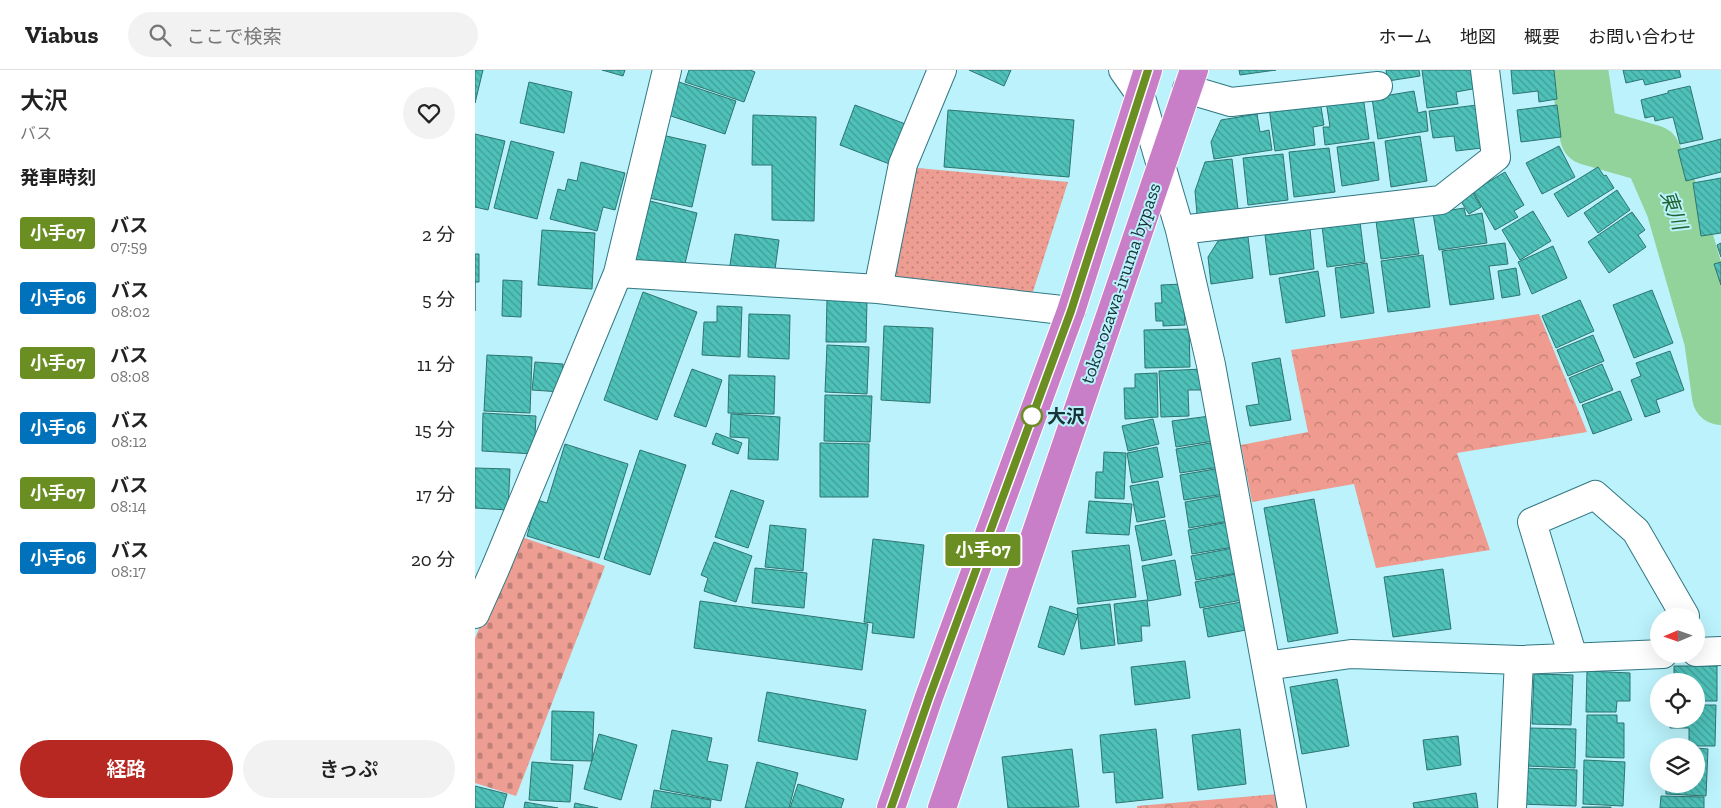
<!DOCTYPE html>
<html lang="ja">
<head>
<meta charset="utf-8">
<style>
	:root { --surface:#fff; --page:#f2f2f2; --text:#222; --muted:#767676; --line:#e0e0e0; --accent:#b72822 }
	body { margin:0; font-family:"Zilla Slab","Noto Sans JP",serif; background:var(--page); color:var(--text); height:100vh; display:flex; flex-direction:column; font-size:19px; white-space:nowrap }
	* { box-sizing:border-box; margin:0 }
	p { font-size:16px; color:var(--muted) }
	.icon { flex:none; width:28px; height:28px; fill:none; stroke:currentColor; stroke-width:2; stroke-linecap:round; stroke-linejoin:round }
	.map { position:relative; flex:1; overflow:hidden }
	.panel { display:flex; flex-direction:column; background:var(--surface); width:475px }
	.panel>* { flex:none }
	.badge { padding:0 10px; border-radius:4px; font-size:18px; line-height:32px }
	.needle { width:32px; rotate:268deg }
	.tools { position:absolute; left:1175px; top:538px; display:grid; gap:10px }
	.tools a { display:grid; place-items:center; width:55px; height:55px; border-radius:50%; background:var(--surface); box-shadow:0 5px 20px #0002; font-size:25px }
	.map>.badge { position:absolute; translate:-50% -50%; box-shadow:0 0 0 2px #fff }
	h2 { padding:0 20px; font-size:19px; line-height:45px }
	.round { display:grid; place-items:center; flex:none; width:52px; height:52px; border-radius:26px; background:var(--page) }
	.overview { display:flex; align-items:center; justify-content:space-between; height:85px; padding:0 20px }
	h1 { font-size:24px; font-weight:600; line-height:38px }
	.cta { display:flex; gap:10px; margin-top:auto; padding:10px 20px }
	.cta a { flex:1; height:58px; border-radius:30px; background:var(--accent); color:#fff; font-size:20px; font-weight:600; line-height:58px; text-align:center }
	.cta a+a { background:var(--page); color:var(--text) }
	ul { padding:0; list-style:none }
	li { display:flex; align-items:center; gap:15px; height:65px; padding:0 20px }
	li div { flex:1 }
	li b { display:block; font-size:19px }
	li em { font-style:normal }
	li .badge { min-width:55px; font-weight:700; text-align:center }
	header { display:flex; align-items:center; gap:30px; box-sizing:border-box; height:70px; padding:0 25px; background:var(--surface); border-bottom:1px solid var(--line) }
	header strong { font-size:24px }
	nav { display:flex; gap:28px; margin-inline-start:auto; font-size:18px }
	.search { width:350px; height:45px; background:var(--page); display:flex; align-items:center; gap:12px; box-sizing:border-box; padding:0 18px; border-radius:28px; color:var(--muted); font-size:19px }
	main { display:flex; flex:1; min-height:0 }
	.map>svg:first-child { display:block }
	.grass { fill:url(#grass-dots) }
	.forest { fill:url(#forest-crowns) }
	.cemetery { fill:url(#cemetery-stones) }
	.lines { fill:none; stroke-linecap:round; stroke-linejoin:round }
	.river { stroke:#91d39b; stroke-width:58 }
	.building { fill:url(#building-back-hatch); stroke:#2d7570 }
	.minor-casing { stroke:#317782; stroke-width:30 }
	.trunk-casing { stroke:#fff; stroke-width:30 }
	.minor { stroke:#fff; stroke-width:28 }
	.trunk { stroke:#c87fc7; stroke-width:28 }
	.line-casing { stroke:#fff; stroke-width:11 }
	.line { stroke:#6b8e23; stroke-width:8 }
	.stop-dot { fill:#fff; stroke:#6b8e23; stroke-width:2.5 }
	.labels { text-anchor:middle; stroke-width:4; stroke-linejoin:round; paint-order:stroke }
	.street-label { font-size:19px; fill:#163338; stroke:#bbf2fb }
	.stop-label { font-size:19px; font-weight:bold; fill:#163338; stroke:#bbf2fb; text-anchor:start }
	.water-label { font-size:20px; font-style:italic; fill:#206531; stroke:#bbf2fb }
</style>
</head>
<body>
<header>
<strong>Viabus</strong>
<div class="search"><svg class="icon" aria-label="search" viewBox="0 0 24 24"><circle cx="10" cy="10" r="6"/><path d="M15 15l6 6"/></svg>ここで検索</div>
<nav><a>ホーム</a><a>地図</a><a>概要</a><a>お問い合わせ</a></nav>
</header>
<main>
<section class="panel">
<div class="overview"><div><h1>大沢</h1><p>バス</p></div><a class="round"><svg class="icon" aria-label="heart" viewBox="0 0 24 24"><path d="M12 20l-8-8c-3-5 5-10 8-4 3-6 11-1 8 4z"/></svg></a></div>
<h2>発車時刻</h2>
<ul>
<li><span class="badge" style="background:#6b8e23;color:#fff">小手07</span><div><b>バス</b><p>07:59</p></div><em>2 分</em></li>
<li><span class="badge" style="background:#0072bc;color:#fff">小手06</span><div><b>バス</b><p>08:02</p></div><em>5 分</em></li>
<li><span class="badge" style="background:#6b8e23;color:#fff">小手07</span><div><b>バス</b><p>08:08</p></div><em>11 分</em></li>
<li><span class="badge" style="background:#0072bc;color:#fff">小手06</span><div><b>バス</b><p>08:12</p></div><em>15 分</em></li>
<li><span class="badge" style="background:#6b8e23;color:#fff">小手07</span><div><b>バス</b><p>08:14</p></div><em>17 分</em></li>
<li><span class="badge" style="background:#0072bc;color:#fff">小手06</span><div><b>バス</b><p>08:17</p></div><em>20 分</em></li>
</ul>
<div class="cta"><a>経路</a><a>きっぷ</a></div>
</section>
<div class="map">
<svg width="1246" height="738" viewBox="0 0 1246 738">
	<defs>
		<pattern id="grass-dots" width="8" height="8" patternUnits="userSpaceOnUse" patternTransform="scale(1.25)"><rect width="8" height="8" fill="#ed9d92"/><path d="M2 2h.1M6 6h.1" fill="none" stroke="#bf8178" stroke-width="1.8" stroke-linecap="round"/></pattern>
		<pattern id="forest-crowns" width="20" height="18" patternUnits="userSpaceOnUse" patternTransform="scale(1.25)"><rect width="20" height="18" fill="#f09b8f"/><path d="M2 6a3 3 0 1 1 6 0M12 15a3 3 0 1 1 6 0" fill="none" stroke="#c17f76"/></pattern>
		<pattern id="cemetery-stones" width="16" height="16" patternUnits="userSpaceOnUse" patternTransform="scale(1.25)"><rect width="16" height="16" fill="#ed9d92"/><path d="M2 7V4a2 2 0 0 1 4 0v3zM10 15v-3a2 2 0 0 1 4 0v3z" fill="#bf8178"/></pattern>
		<pattern id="building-back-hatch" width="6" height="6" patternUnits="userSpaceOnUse" patternTransform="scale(1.25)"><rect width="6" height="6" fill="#4ec1b9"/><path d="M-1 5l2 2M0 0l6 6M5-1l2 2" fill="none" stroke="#409d97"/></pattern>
	</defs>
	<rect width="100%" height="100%" fill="#bbf2fb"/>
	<path class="grass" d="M 432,97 L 593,112 L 555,231 L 413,214 Z"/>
	<path class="forest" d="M 1064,244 L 1112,362 L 982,383 L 1015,480 L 901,498 L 879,414 L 777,432 L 766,375 L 833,362 L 816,280 Z
		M 803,724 L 805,738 L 662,738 L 662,736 Z"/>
	<path class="cemetery" d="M 44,466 L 130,496 L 41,726 L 0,713 L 0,568 Z"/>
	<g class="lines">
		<path class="river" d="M 1104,0 L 1114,66 L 1177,84 L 1200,137 L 1238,269 L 1246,326"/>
	</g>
	<path class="building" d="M 0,0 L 8,0 L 0,33 Z
		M 127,0 L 150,0 L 148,6 Z
		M 214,0 L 275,0 L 280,2 L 269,32 L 210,12 Z
		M 494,0 L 536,0 L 529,16 Z
		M 764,0 L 801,0 L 765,5 Z
		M 911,0 L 944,0 L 945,6 L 913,11 Z
		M 947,0 L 1001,0 L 1003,18 L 981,22 L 983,34 L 952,38 Z
		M 1036,0 L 1079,0 L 1082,29 L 1064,32 L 1063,21 L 1038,24 Z
		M 1148,0 L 1204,0 L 1206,7 L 1170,15 L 1168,9 L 1151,13 Z
		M 54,12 L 97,22 L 89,63 L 45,53 Z
		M 204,12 L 261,31 L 250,64 L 193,45 Z
		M 1215,16 L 1228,69 L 1205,74 L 1198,47 L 1180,51 L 1179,46 L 1170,48 L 1166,30 L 1193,23 L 1193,21 Z
		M 939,21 L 943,43 L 951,41 L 953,61 L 903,69 L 897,28 Z
		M 888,26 L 894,69 L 850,75 L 848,57 L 855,57 L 851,31 Z
		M 845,31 L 849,55 L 838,57 L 840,75 L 800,81 L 794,38 Z
		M 380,35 L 433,55 L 417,95 L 365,75 Z
		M 1002,35 L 1007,78 L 981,81 L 979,66 L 958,68 L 954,41 Z
		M 1082,35 L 1086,67 L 1046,72 L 1042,40 Z
		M 473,40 L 599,50 L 594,107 L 469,97 Z
		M 782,44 L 785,62 L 794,60 L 797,80 L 739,89 L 736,72 L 746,50 Z
		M 278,45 L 341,47 L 339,151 L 297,150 L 297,95 L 277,95 Z
		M 0,64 L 30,71 L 13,140 L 0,137 Z
		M 187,65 L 231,75 L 217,137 L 174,128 Z
		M 945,66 L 952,111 L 916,117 L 910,71 Z
		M 1246,69 L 1246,102 L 1211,111 L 1203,80 Z
		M 36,71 L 79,82 L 62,149 L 19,138 Z
		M 899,72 L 904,110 L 867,116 L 862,77 Z
		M 1084,76 L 1100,107 L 1067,124 L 1051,93 Z
		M 854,78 L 860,122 L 819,127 L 814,82 Z
		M 808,84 L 813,130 L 773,135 L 768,88 Z
		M 757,89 L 763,139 L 722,144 L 720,121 L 730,92 Z
		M 106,92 L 150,103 L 140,140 L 128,137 L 122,161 L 75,149 L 83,119 L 90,121 L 93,109 L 102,111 Z
		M 1123,97 L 1129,106 L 1131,105 L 1139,118 L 1093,147 L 1079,124 Z
		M 1030,102 L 1049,135 L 1039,141 L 1043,147 L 1020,160 L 998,121 Z
		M 1246,108 L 1246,163 L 1226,166 L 1218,113 Z
		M 995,118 L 1006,137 L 994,144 L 982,125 Z
		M 1142,120 L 1155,140 L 1123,163 L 1109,143 Z
		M 175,131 L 222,143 L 208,202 L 160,191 Z
		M 989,138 L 991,146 L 1007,143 L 1012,173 L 964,180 L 958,143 Z
		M 1058,141 L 1076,171 L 1045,190 L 1027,160 Z
		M 1157,142 L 1170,160 L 1163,165 L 1171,177 L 1134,203 L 1113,172 Z
		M 938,146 L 944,184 L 906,189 L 901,151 Z
		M 885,152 L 890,192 L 852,197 L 847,156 Z
		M 835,159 L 839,199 L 795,205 L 790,165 Z
		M 67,160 L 120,163 L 117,219 L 63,215 Z
		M 260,164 L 304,170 L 299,207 L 254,201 Z
		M 773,167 L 778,208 L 736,214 L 733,187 L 743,171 Z
		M 1030,173 L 1033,194 L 1014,196 L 1019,229 L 975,235 L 967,181 Z
		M 1246,173 L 1246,187 L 1242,175 Z
		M 1078,176 L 1092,208 L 1057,224 L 1043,192 Z
		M 0,184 L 4,184 L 4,212 L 0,212 L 0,241 Z
		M 948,185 L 955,237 L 913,242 L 906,191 Z
		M 1246,192 L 1246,215 L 1239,194 Z
		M 892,193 L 899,243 L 866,248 L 860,198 Z
		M 1041,198 L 1045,225 L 1027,228 L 1023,201 Z
		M 843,201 L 850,246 L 811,253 L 804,208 Z
		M 28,210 L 47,211 L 46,247 L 27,246 Z
		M 708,214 L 710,255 L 688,256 L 688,251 L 681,251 L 680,233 L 687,233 L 686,215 Z
		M 1177,220 L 1198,273 L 1159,288 L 1138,235 Z
		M 168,222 L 222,242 L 182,350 L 129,330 Z
		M 352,230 L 392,230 L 391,272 L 351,272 Z
		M 1105,230 L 1119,261 L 1081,278 L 1067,246 Z
		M 242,236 L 267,237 L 265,287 L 227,285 L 229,252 L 242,252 Z
		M 274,244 L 315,245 L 314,289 L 273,287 Z
		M 409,256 L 458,258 L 455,333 L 406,330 Z
		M 714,259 L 715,297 L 670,298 L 669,260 Z
		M 1118,265 L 1129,291 L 1093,306 L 1082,280 Z
		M 352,275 L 394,277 L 392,324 L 350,322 Z
		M 1195,281 L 1209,320 L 1181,330 L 1185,342 L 1170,347 L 1156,310 L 1166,306 L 1161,293 Z
		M 12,285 L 57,287 L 55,343 L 9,341 Z
		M 805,288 L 816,350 L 775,356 L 771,336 L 784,334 L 777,293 Z
		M 60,292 L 88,294 L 86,322 L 57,320 Z
		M 1127,294 L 1138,320 L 1105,333 L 1094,308 Z
		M 217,299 L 247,310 L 231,357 L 199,346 Z
		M 728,299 L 729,320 L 713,320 L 714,346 L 686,347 L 684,301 Z
		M 682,303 L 683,347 L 650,349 L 649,318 L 660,318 L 660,304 Z
		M 254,305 L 300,306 L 299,344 L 253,343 Z
		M 1145,321 L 1157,350 L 1118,364 L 1107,335 Z
		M 350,325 L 397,326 L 395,372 L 349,371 Z
		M 8,343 L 61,346 L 59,384 L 7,381 Z
		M 256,344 L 305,347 L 303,390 L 273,389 L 274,368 L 255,367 Z
		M 735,346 L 739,371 L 701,377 L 697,351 Z
		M 678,349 L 684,374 L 653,381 L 647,356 Z
		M 241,363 L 267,373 L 263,384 L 237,374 Z
		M 741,372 L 745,397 L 705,403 L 701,379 Z
		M 345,373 L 394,374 L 393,427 L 345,427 Z
		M 90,374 L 153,394 L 124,488 L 52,466 L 62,430 L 72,433 Z
		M 682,377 L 688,407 L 657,413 L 652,383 Z
		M 165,380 L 211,395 L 175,505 L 129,489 Z
		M 629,382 L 651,383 L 649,429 L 620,428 L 621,402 L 628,402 Z
		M 0,398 L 35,399 L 33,440 L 0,438 Z
		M 746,398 L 750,424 L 709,430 L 705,405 Z
		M 683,411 L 690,447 L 662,452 L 655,416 Z
		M 256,420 L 289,431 L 273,478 L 240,467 Z
		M 750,425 L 754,451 L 714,458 L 710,432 Z
		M 839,429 L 863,563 L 813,572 L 789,438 Z
		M 614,431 L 657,434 L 654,465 L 611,463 Z
		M 690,450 L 697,485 L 667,491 L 660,456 Z
		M 753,452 L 758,477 L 717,484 L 713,460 Z
		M 295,455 L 331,459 L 328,501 L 290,497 Z
		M 398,469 L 449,475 L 439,568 L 397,563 L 398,553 L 389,552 Z
		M 239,472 L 277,486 L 261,532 L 229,521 L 233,508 L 226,505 Z
		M 654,475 L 661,527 L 603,534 L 597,481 Z
		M 758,478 L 762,503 L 721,510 L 716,486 Z
		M 700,490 L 706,525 L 673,531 L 667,496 Z
		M 280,498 L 332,503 L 329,538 L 277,533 Z
		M 968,499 L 976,559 L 918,567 L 909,507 Z
		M 761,504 L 767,530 L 725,538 L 720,512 Z
		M 672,530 L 675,556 L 666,556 L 667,571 L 643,574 L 639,534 Z
		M 225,531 L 393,554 L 387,600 L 219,578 Z
		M 766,532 L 771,560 L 733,567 L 728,539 Z
		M 635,534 L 640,575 L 606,579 L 602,538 Z
		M 575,536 L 603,545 L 589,585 L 563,577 Z
		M 710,591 L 715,628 L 660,635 L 656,597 Z
		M 1199,596 L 1242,596 L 1242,631 L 1221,631 L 1221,611 L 1199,611 Z
		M 1112,601 L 1155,603 L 1155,631 L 1142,631 L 1141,642 L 1111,642 Z
		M 1059,604 L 1098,605 L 1096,655 L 1057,654 Z
		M 862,609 L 874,676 L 827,684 L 815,617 Z
		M 292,622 L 391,640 L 382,690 L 283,671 Z
		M 1221,635 L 1241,635 L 1240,676 L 1214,676 L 1214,658 L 1195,658 L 1195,649 L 1221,649 Z
		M 77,641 L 119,642 L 117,691 L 76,690 Z
		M 1112,645 L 1142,645 L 1142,653 L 1149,653 L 1149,688 L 1111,687 Z
		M 1054,658 L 1101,659 L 1100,698 L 1052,696 Z
		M 681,659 L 688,728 L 641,733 L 639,702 L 628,703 L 625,665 Z
		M 765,659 L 771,714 L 723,720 L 717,665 Z
		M 197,660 L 237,668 L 232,691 L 253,695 L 246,731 L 185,719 Z
		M 124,664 L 162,675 L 146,730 L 109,719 Z
		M 983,666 L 986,695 L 952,700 L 948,670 Z
		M 1221,678 L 1233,679 L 1231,726 L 1191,724 L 1191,714 L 1221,714 Z
		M 597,679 L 604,737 L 533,738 L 527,687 Z
		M 1109,690 L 1150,692 L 1148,736 L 1108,734 Z
		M 57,692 L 98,695 L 95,732 L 54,730 Z
		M 282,692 L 323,703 L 314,738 L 270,738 Z
		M 1046,698 L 1102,700 L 1101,736 L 1045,734 Z
		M 323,714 L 369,729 L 366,738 L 315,738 Z
		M 0,716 L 32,724 L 28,738 L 0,738 Z
		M 179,720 L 236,730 L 235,738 L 176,738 Z
		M 1001,723 L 1003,738 L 939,738 L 938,733 Z
		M 1186,726 L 1229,727 L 1229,738 L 1185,738 Z
		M 50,732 L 83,738 L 49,738 Z
		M 100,733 L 123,738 L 99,738 Z
		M 1107,737 L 1136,737 L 1136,738 L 1107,738 Z"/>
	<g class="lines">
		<defs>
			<path id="minor" d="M 648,0 L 665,24 L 705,160 L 736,295 L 817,738
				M 712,19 L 756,32 L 903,16
				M 705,160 L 966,130 L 1021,87 L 1010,0
				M 143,203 L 403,219 L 596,241
				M 403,219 L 428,94 L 467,0
				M 0,544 L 20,499 L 143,203 L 192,0
				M 1221,582 L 1246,581
				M 1098,587 L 1057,452 L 1120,425 L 1161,461 L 1210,546
				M 1044,590 L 1188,584
				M 791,596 L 876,584 L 1044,590 L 1037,738"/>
			<path id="trunk" d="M 416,738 L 454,627 L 596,241 L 673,0
				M 467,738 L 719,0"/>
		</defs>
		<use href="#minor" class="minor-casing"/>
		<use href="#trunk" class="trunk-casing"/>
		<use href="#minor" class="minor"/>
		<use href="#trunk" class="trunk"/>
	</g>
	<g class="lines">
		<defs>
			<path id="line" d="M 416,738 L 454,628 L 596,241 L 673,0"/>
		</defs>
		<use href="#line" class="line-casing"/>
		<use href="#line" class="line"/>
	</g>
	<circle class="stop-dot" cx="557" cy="346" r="10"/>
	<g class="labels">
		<g class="street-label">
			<text transform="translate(645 213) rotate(-71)" y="7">tokorozawa-iruma bypass</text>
		</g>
		<g class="stop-label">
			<text x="572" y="353">大沢</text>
		</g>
		<g class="water-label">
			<text transform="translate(1199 140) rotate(70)" y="7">東川</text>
		</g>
	</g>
</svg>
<div class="tools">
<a><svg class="needle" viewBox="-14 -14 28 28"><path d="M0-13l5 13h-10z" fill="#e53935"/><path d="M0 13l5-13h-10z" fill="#767676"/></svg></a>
<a><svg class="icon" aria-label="locate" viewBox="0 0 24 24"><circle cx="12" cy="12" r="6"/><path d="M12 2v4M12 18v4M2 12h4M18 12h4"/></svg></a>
<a><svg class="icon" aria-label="layers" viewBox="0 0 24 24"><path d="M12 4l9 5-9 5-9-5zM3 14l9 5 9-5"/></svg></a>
</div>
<b class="badge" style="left:508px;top:480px;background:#6b8e23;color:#fff">小手07</b>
</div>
</main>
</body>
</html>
